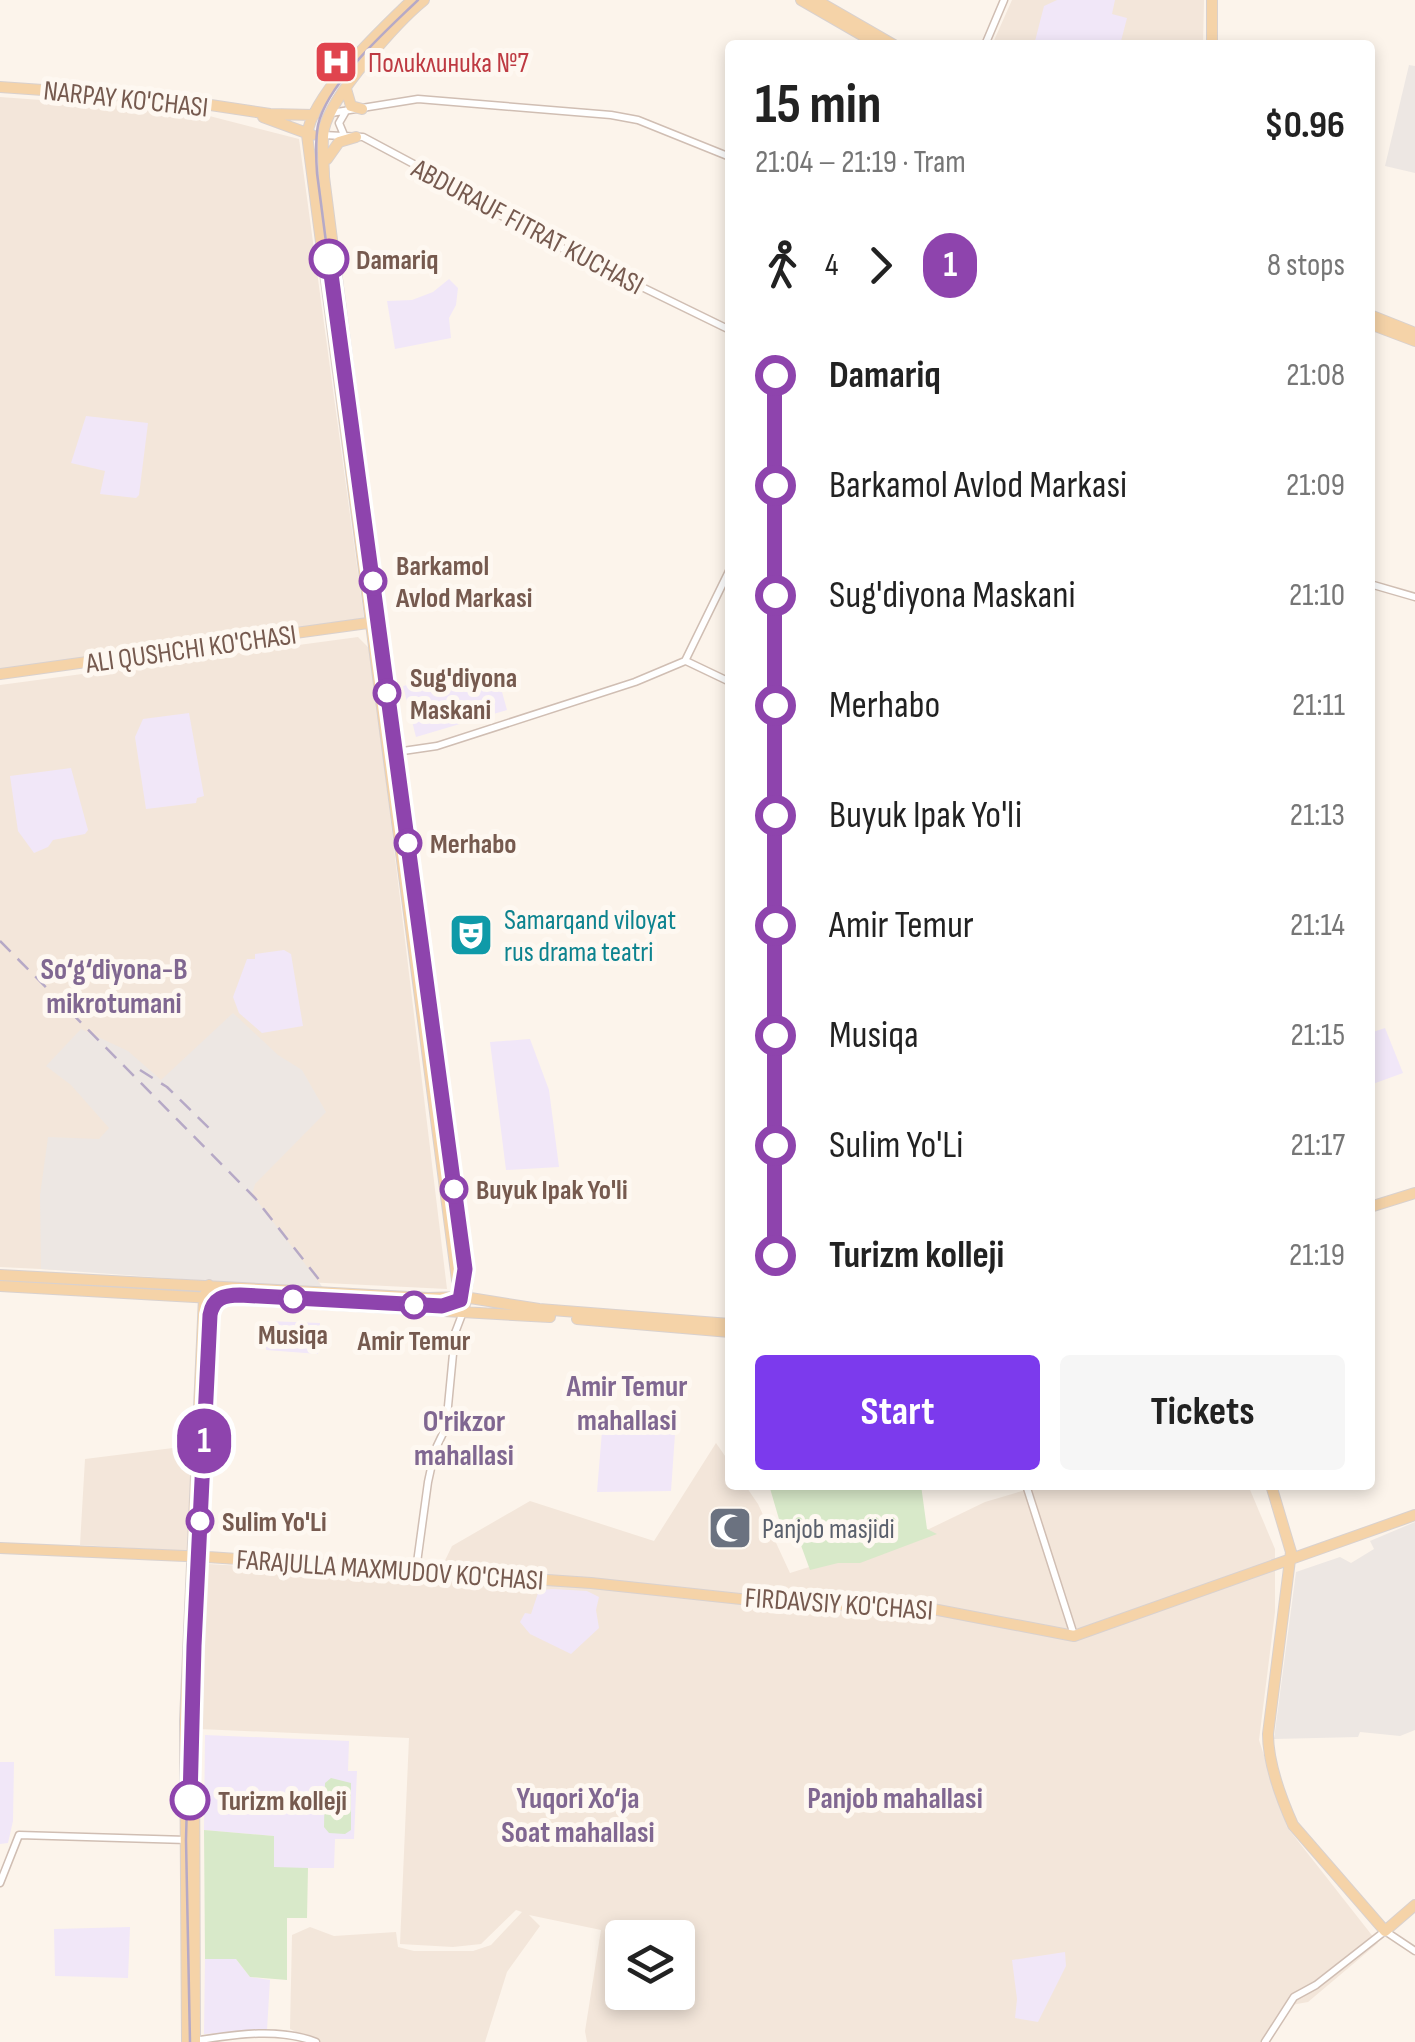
<!DOCTYPE html>
<html lang="en">
<head>
<meta charset="utf-8">
<style>
	:root { --surface:#fff; --page:#f6f6f6; --text:#222; --muted:#767676; --accent:#7c3aed }
	body { margin:0; font-family:"Sofia Sans Condensed",sans-serif; background:var(--page); color:var(--text); height:100vh; display:flex; flex-direction:column; font-size:38px; white-space:nowrap }
	* { box-sizing:border-box; margin:0 }
	p { font-size:32px; color:var(--muted) }
	.icon { flex:none; width:55px; height:55px; fill:none; stroke:currentColor; stroke-width:2; stroke-linecap:round; stroke-linejoin:round }
	.map { position:relative; flex:1; overflow:hidden }
	.sheet { position:absolute; left:725px; top:40px; width:650px; height:1450px; display:flex; flex-direction:column; background:var(--surface); border-radius:10px; box-shadow:0 5px 15px #0003 }
	.sheet>* { flex:none }
	.badge { padding:0 20px; border-radius:32px; font-size:35px; line-height:65px }
	.tools { position:absolute; left:605px; top:1920px; display:grid; gap:20px }
	.tools a { display:grid; place-items:center; width:90px; height:90px; border-radius:10px; background:var(--surface); box-shadow:0 5px 15px #0003; font-size:50px }
	.map>.badge { position:absolute; translate:-50% -50%; box-shadow:0 0 0 5px #fff }
	.legs { display:flex; align-items:center; gap:15px; height:110px; padding:0 30px; font-size:32px }
	.legs p { margin-inline-start:auto }
	.headline { display:flex; align-items:center; justify-content:space-between; height:170px; padding:0 30px }
	h1 { font-size:55px; font-weight:700; line-height:75px }
	.button { display:flex; gap:20px; margin-top:auto; padding:20px 30px }
	.button a { flex:1; height:115px; border-radius:10px; background:var(--accent); color:#fff; font-size:40px; font-weight:700; line-height:115px; text-align:center }
	.button a+a { background:var(--page); color:var(--text) }
	ul { padding:0 30px; list-style:none }
	li { display:flex; align-items:center; gap:35px; height:110px; font-size:38px }
	li i { display:grid; place-items:center; width:15px; height:100%; margin:0 12px; background:currentColor }
	li i::after { content:''; width:25px; height:25px; margin:-12px; border:8px solid; border-radius:50%; background:var(--surface) }
	li p { margin-inline-start:auto }
	li:first-child i { background:linear-gradient(#0000 50%,currentColor 0) }
	li:last-child i { background:linear-gradient(currentColor 50%,#0000 0) }
	.map>svg:first-child { display:block }
	.residential { fill:#f3e6da; fill-rule:evenodd }
	.industrial { fill:#ede7e3 }
	.education { fill:#f1e7f8 }
	.green { fill:#d8e9c9 }
	.lines { fill:none; stroke-linecap:round; stroke-linejoin:round }
	.minor-casing { stroke:#d0beb3; stroke-width:9 }
	.major-casing { stroke:#d9d1ce; stroke-width:12 }
	.minor { stroke:#fff; stroke-width:6 }
	.major { stroke:#f5d3a8; stroke-width:10 }
	.tram { stroke:#b6a9c6; stroke-width:2.5 }
	.rail { stroke:#b6a9c6; stroke-width:2.5; stroke-dasharray:15 10; stroke-linecap:butt }
	.line-1-casing { stroke:#fff; stroke-width:22 }
	.line-1 { stroke:#8e44ad; stroke-width:15 }
	.stop-1-dot { fill:#fff; stroke:#8e44ad; stroke-width:5 }
	.labels { text-anchor:middle; stroke-width:10; stroke-linejoin:round; paint-order:stroke }
	.health-label { font-size:28px; fill:#be3a42; stroke:#fef8f1; text-anchor:start }
	.street-label { font-size:28px; fill:#765a4f; stroke:#fef8f1 }
	.stop-label { font-size:28px; font-weight:bold; fill:#765a4f; stroke:#fef8f1; text-anchor:start }
	.culture-label { font-size:28px; fill:#0d838f; stroke:#fef8f1; text-anchor:start }
	.worship-label { font-size:28px; fill:#5b616d; stroke:#fef8f1; text-anchor:start }
	.neighbourhood-label { font-size:30px; font-weight:bold; fill:#806791; stroke:#fef8f1 }
</style>
</head>
<body>
<div class="map">
<svg width="1415" height="2042" viewBox="0 0 1415 2042">
	<rect width="100%" height="100%" fill="#fcf4eb"/>
	<path class="residential" d="M 1012,0 L 1204,0 L 1203,45 L 992,45 Z
		M 0,97 L 190,111 L 299,139 L 364,618 L 0,669 Z
		M 358,637 L 370,649 L 447,1289 L 0,1267 L 0,685 Z
		M 716,1443 L 730,1463 L 730,1485 L 745,1485 L 758,1504 L 790,1573 L 927,1530 L 985,1502 L 1042,1485 L 1248,1485 L 1275,1549 L 1275,1612 L 1259,1740 L 1287,1827 L 1378,1943 L 1308,2002 L 1286,2006 L 1261,2042 L 587,2042 L 585,2031 L 601,1930 L 529,1915 L 540,1926 L 507,1972 L 485,2042 L 319,2042 L 290,2029 L 292,1935 L 310,1927 L 334,1936 L 396,1932 L 398,1947 L 414,1951 L 473,1951 L 491,1945 L 522,1912 L 516,1910 L 481,1944 L 453,1947 L 400,1944 L 409,1738 L 199,1729 L 208,1564 L 437,1577 L 452,1546 L 530,1501 L 654,1541 ZM 622,1938 L 678,1938 L 678,1992 L 622,1992 Z
		M 197,1445 L 188,1551 L 80,1545 L 85,1459 Z"/>
	<path class="industrial" d="M 1409,65 L 1415,66 L 1415,173 L 1385,166 Z
		M 233,1013 L 278,1055 L 302,1070 L 326,1112 L 255,1184 L 252,1194 L 324,1289 L 41,1269 L 40,1195 L 48,1137 L 99,1139 L 109,1128 L 71,1085 L 46,1066 L 81,1029 L 128,1051 L 161,1080 Z
		M 1415,1522 L 1415,1730 L 1400,1736 L 1360,1732 L 1358,1737 L 1274,1739 L 1296,1572 L 1340,1557 L 1351,1563 L 1374,1549 L 1370,1541 Z"/>
	<path class="education" d="M 1057,0 L 1115,0 L 1112,14 L 1127,18 L 1120,45 L 1034,45 L 1044,6 Z
		M 449,279 L 458,288 L 456,305 L 449,318 L 451,338 L 395,349 L 387,301 L 412,300 L 433,292 Z
		M 86,416 L 148,423 L 139,495 L 136,498 L 100,494 L 105,471 L 71,463 Z
		M 469,670 L 474,687 L 499,681 L 507,710 L 416,737 L 403,686 Z
		M 189,713 L 204,796 L 197,798 L 196,803 L 146,809 L 135,737 L 143,719 Z
		M 71,768 L 88,830 L 85,834 L 53,840 L 48,847 L 34,853 L 18,831 L 10,776 Z
		M 284,950 L 291,954 L 303,1026 L 262,1033 L 239,1013 L 233,997 L 247,959 L 255,959 L 255,954 Z
		M 1385,1028 L 1403,1073 L 1370,1085 L 1370,1033 Z
		M 530,1039 L 549,1090 L 559,1167 L 506,1170 L 490,1042 Z
		M 267,1321 L 320,1323 L 318,1354 L 266,1350 Z
		M 602,1431 L 675,1434 L 671,1491 L 597,1492 Z
		M 553,1589 L 587,1591 L 599,1597 L 596,1610 L 599,1628 L 571,1654 L 530,1634 L 520,1622 L 525,1613 L 531,1614 L 539,1590 Z
		M 205,1735 L 349,1741 L 348,1771 L 357,1771 L 354,1839 L 335,1839 L 334,1868 L 274,1868 L 274,1836 L 204,1830 Z
		M 0,1762 L 14,1762 L 13,1821 L 8,1843 L 0,1844 Z
		M 130,1927 L 128,1978 L 55,1976 L 54,1929 Z
		M 1065,1952 L 1066,1966 L 1038,2022 L 1015,2018 L 1017,1999 L 1012,1960 Z
		M 205,1959 L 236,1959 L 250,1977 L 270,1980 L 267,2030 L 204,2034 Z"/>
	<path class="green" d="M 769,1485 L 921,1485 L 927,1529 L 937,1534 L 860,1563 L 838,1563 L 810,1570 L 799,1540 L 781,1526 Z
		M 331,1778 L 351,1783 L 351,1830 L 345,1834 L 329,1833 L 324,1827 L 325,1783 Z
		M 204,1830 L 274,1836 L 274,1867 L 308,1868 L 307,1918 L 287,1918 L 287,1980 L 250,1977 L 236,1959 L 205,1959 Z"/>
	<g class="lines">
		<defs>
			<path id="minor" d="M 985,45 L 1004,0
				M 331,113 L 418,99 L 611,115 L 638,120 L 730,157
				M 323,135 L 363,137 L 438,177 L 523,229 L 730,330
				M 344,135 L 339,123 L 346,111
				M 1370,584 L 1415,597
				M 685,661 L 730,569
				M 686,661 L 730,682
				M 396,752 L 437,746 L 635,682 L 685,661
				M 1026,1485 L 1074,1635
				M 416,1570 L 428,1482 L 435,1450 L 446,1427 L 455,1333 L 463,1312
				M 0,1883 L 19,1835 L 187,1840
				M 193,2041 C 233,2035 277,2027 316,2042
				M 1265,2042 L 1294,1997 L 1316,1985 L 1385,1931 L 1415,1951"/>
			<path id="major" d="M 412,0 C 382,29 312,94 307,135 L 457,1280 L 464,1296
				M 424,0 C 397,22 331,96 324,129 C 321,144 324,162 324,177 L 390,693 L 469,1272 L 464,1311
				M 801,0 L 879,45
				M 816,0 L 894,45
				M 1212,45 L 1212,0
				M 0,87 L 171,99 L 270,114 L 314,115
				M 346,89 L 351,106 L 362,109
				M 263,117 L 312,135
				M 327,159 L 339,142 L 356,137
				M 1370,315 L 1415,333
				M 1370,324 L 1415,341
				M 0,674 L 375,622
				M 1370,1207 L 1415,1193
				M 0,1275 L 428,1298 L 464,1297 L 539,1309 L 730,1324
				M 0,1286 L 550,1317
				M 577,1319 L 730,1332
				M 1271,1485 L 1291,1552 L 1268,1734 C 1268,1764 1281,1798 1293,1825 L 1385,1931 L 1415,1905
				M 0,1548 L 208,1557 L 591,1583 L 787,1604 L 845,1605 L 891,1601 L 1074,1636 L 1415,1515
				M 187,2042 L 185,1721 L 204,1297 L 209,1285
				M 195,2042 L 194,1737 L 215,1297 L 209,1285"/>
		</defs>
		<use href="#minor" class="minor-casing"/>
		<use href="#major" class="major-casing"/>
		<use href="#minor" class="minor"/>
		<use href="#major" class="major"/>
		<path class="tram" d="M 190,2042 L 186,1840 L 191,1646 L 209,1305 L 217,1297 L 230,1292 L 445,1304 L 457,1299 L 462,1287 L 317,173 C 316,158 315,141 318,125 C 328,82 386,31 418,0"/>
		<path class="rail" d="M 0,941 L 255,1198 L 324,1286
			M 140,1070 L 167,1087 L 214,1133"/>
	</g>
	<g class="lines">
		<defs>
			<path id="line-1" d="M 190,1800 L 194,1646 L 210,1315 C 213,1298 224,1295 240,1295 L 442,1306 L 460,1300 L 465,1269 L 329,259"/>
		</defs>
		<use href="#line-1" class="line-1-casing"/>
		<use href="#line-1" class="line-1"/>
	</g>
	<defs>
		<symbol id="hospital-square" viewBox="-11 -11 22 22"><rect x="-9" y="-9" width="18" height="18" rx="4" fill="#e0444e" stroke="#fef8f1"/><path d="M-5-5h3v3.5h4V-5h3V5h-3V1.5h-4V5h-3Z" fill="#fff"/></symbol>
		<symbol id="theatre-square" viewBox="-11 -11 22 22"><rect x="-9" y="-9" width="18" height="18" rx="4" fill="#0f9aa8" stroke="#fef8f1"/><path d="M-5-5.5Q0-4 5-5.5V0Q5 5 0 6Q-5 5-5 0ZM-3.3-2.5H-1v1.5H-3.3ZM1-2.5H3.3v1.5H1ZM-2.8 1Q0 5.5 2.8 1Z" fill="#fff"/></symbol>
		<symbol id="mosque-square" viewBox="-11 -11 22 22"><rect x="-9" y="-9" width="18" height="18" rx="4" fill="#6b7280" stroke="#fef8f1"/><path d="M3.5-4.9A6 6 0 1 0 3.5 4.9A5 5 0 1 1 3.5-4.9Z" fill="#fff"/></symbol>
	</defs>
	<g fill-rule="evenodd">
		<use href="#hospital-square" x="311" y="37" width="50" height="50"/>
		<use href="#theatre-square" x="446" y="910" width="50" height="50"/>
		<use href="#mosque-square" x="705" y="1503" width="50" height="50"/>
	</g>
	<g class="stop-1-dot">
		<circle cx="329" cy="259" r="18"/>
		<circle cx="373" cy="581" r="12"/>
		<circle cx="387" cy="693" r="12"/>
		<circle cx="408" cy="843" r="12"/>
		<circle cx="454" cy="1189" r="12"/>
		<circle cx="293" cy="1299" r="12"/>
		<circle cx="414" cy="1305" r="12"/>
		<circle cx="200" cy="1521" r="12"/>
		<circle cx="190" cy="1800" r="18"/>
	</g>
	<g class="labels">
		<g class="health-label">
			<text x="368" y="72">Поликлиника №7</text>
		</g>
		<g class="street-label">
			<text transform="translate(126 98) rotate(6)" y="10">NARPAY KO'CHASI</text>
			<text transform="translate(528 226) rotate(28)" y="10">ABDURAUF FITRAT KUCHASI</text>
			<text transform="translate(191 648) rotate(-8)" y="10">ALI QUSHCHI KO'CHASI</text>
			<text transform="translate(390 1569) rotate(4)" y="10">FARAJULLA MAXMUDOV KO'CHASI</text>
			<text transform="translate(839 1603) rotate(4)" y="10">FIRDAVSIY KO'CHASI</text>
		</g>
		<g class="stop-label">
			<text x="356" y="269">Damariq</text>
			<text x="396" y="575">Barkamol<tspan x="396" dy="32">Avlod Markasi</tspan></text>
			<text x="410" y="687">Sug'diyona<tspan x="410" dy="32">Maskani</tspan></text>
			<text x="430" y="853">Merhabo</text>
			<text x="476" y="1199">Buyuk Ipak Yo'li</text>
			<text x="293" y="1344" text-anchor="middle">Musiqa</text>
			<text x="414" y="1350" text-anchor="middle">Amir Temur</text>
			<text x="222" y="1531">Sulim Yo'Li</text>
			<text x="218" y="1810">Turizm kolleji</text>
		</g>
		<g class="culture-label">
			<text x="504" y="929">Samarqand viloyat<tspan x="504" dy="32">rus drama teatri</tspan></text>
		</g>
		<g class="worship-label">
			<text x="762" y="1538">Panjob masjidi</text>
		</g>
		<g class="neighbourhood-label">
			<text x="114" y="979">So‘g‘diyona-B<tspan x="114" dy="34">mikrotumani</tspan></text>
			<text x="627" y="1396">Amir Temur<tspan x="627" dy="34">mahallasi</tspan></text>
			<text x="464" y="1431">O'rikzor<tspan x="464" dy="34">mahallasi</tspan></text>
			<text x="578" y="1808">Yuqori Xo‘ja<tspan x="578" dy="34">Soat mahallasi</tspan></text>
			<text x="895" y="1808">Panjob mahallasi</text>
		</g>
	</g>
</svg>
<div class="tools">
<a><svg class="icon" aria-label="layers" viewBox="0 0 24 24"><path d="M12 4l9 5-9 5-9-5zM3 14l9 5 9-5"/></svg></a>
</div>
<b class="badge" style="left:204px;top:1441px;background:#8e44ad;color:#fff">1</b>
<section class="sheet">
<div class="headline"><div><h1>15 min</h1><p>21:04 – 21:19 · Tram</p></div><b>$0.96</b></div>
<div class="legs"><svg class="icon" aria-label="walk" viewBox="0 0 24 24"><circle cx="13" cy="4" r="2"/><path d="M13 8l-2 6 4 7M11 14l-3 7M7 12l3-4h3l4 4"/></svg>4<svg class="icon" aria-label="forward" viewBox="0 0 24 24"><path d="M9 5l7 7-7 7"/></svg><b class="badge" style="background:#8e44ad;color:#fff">1</b><p>8 stops</p></div>
<ul>
<li><i style="color:#8e44ad"></i><b>Damariq</b><p>21:08</p></li>
<li><i style="color:#8e44ad"></i><span>Barkamol Avlod Markasi</span><p>21:09</p></li>
<li><i style="color:#8e44ad"></i><span>Sug'diyona Maskani</span><p>21:10</p></li>
<li><i style="color:#8e44ad"></i><span>Merhabo</span><p>21:11</p></li>
<li><i style="color:#8e44ad"></i><span>Buyuk Ipak Yo'li</span><p>21:13</p></li>
<li><i style="color:#8e44ad"></i><span>Amir Temur</span><p>21:14</p></li>
<li><i style="color:#8e44ad"></i><span>Musiqa</span><p>21:15</p></li>
<li><i style="color:#8e44ad"></i><span>Sulim Yo'Li</span><p>21:17</p></li>
<li><i style="color:#8e44ad"></i><b>Turizm kolleji</b><p>21:19</p></li>
</ul>
<div class="button"><a>Start</a><a>Tickets</a></div>
</section>
</div>
</body>
</html>
